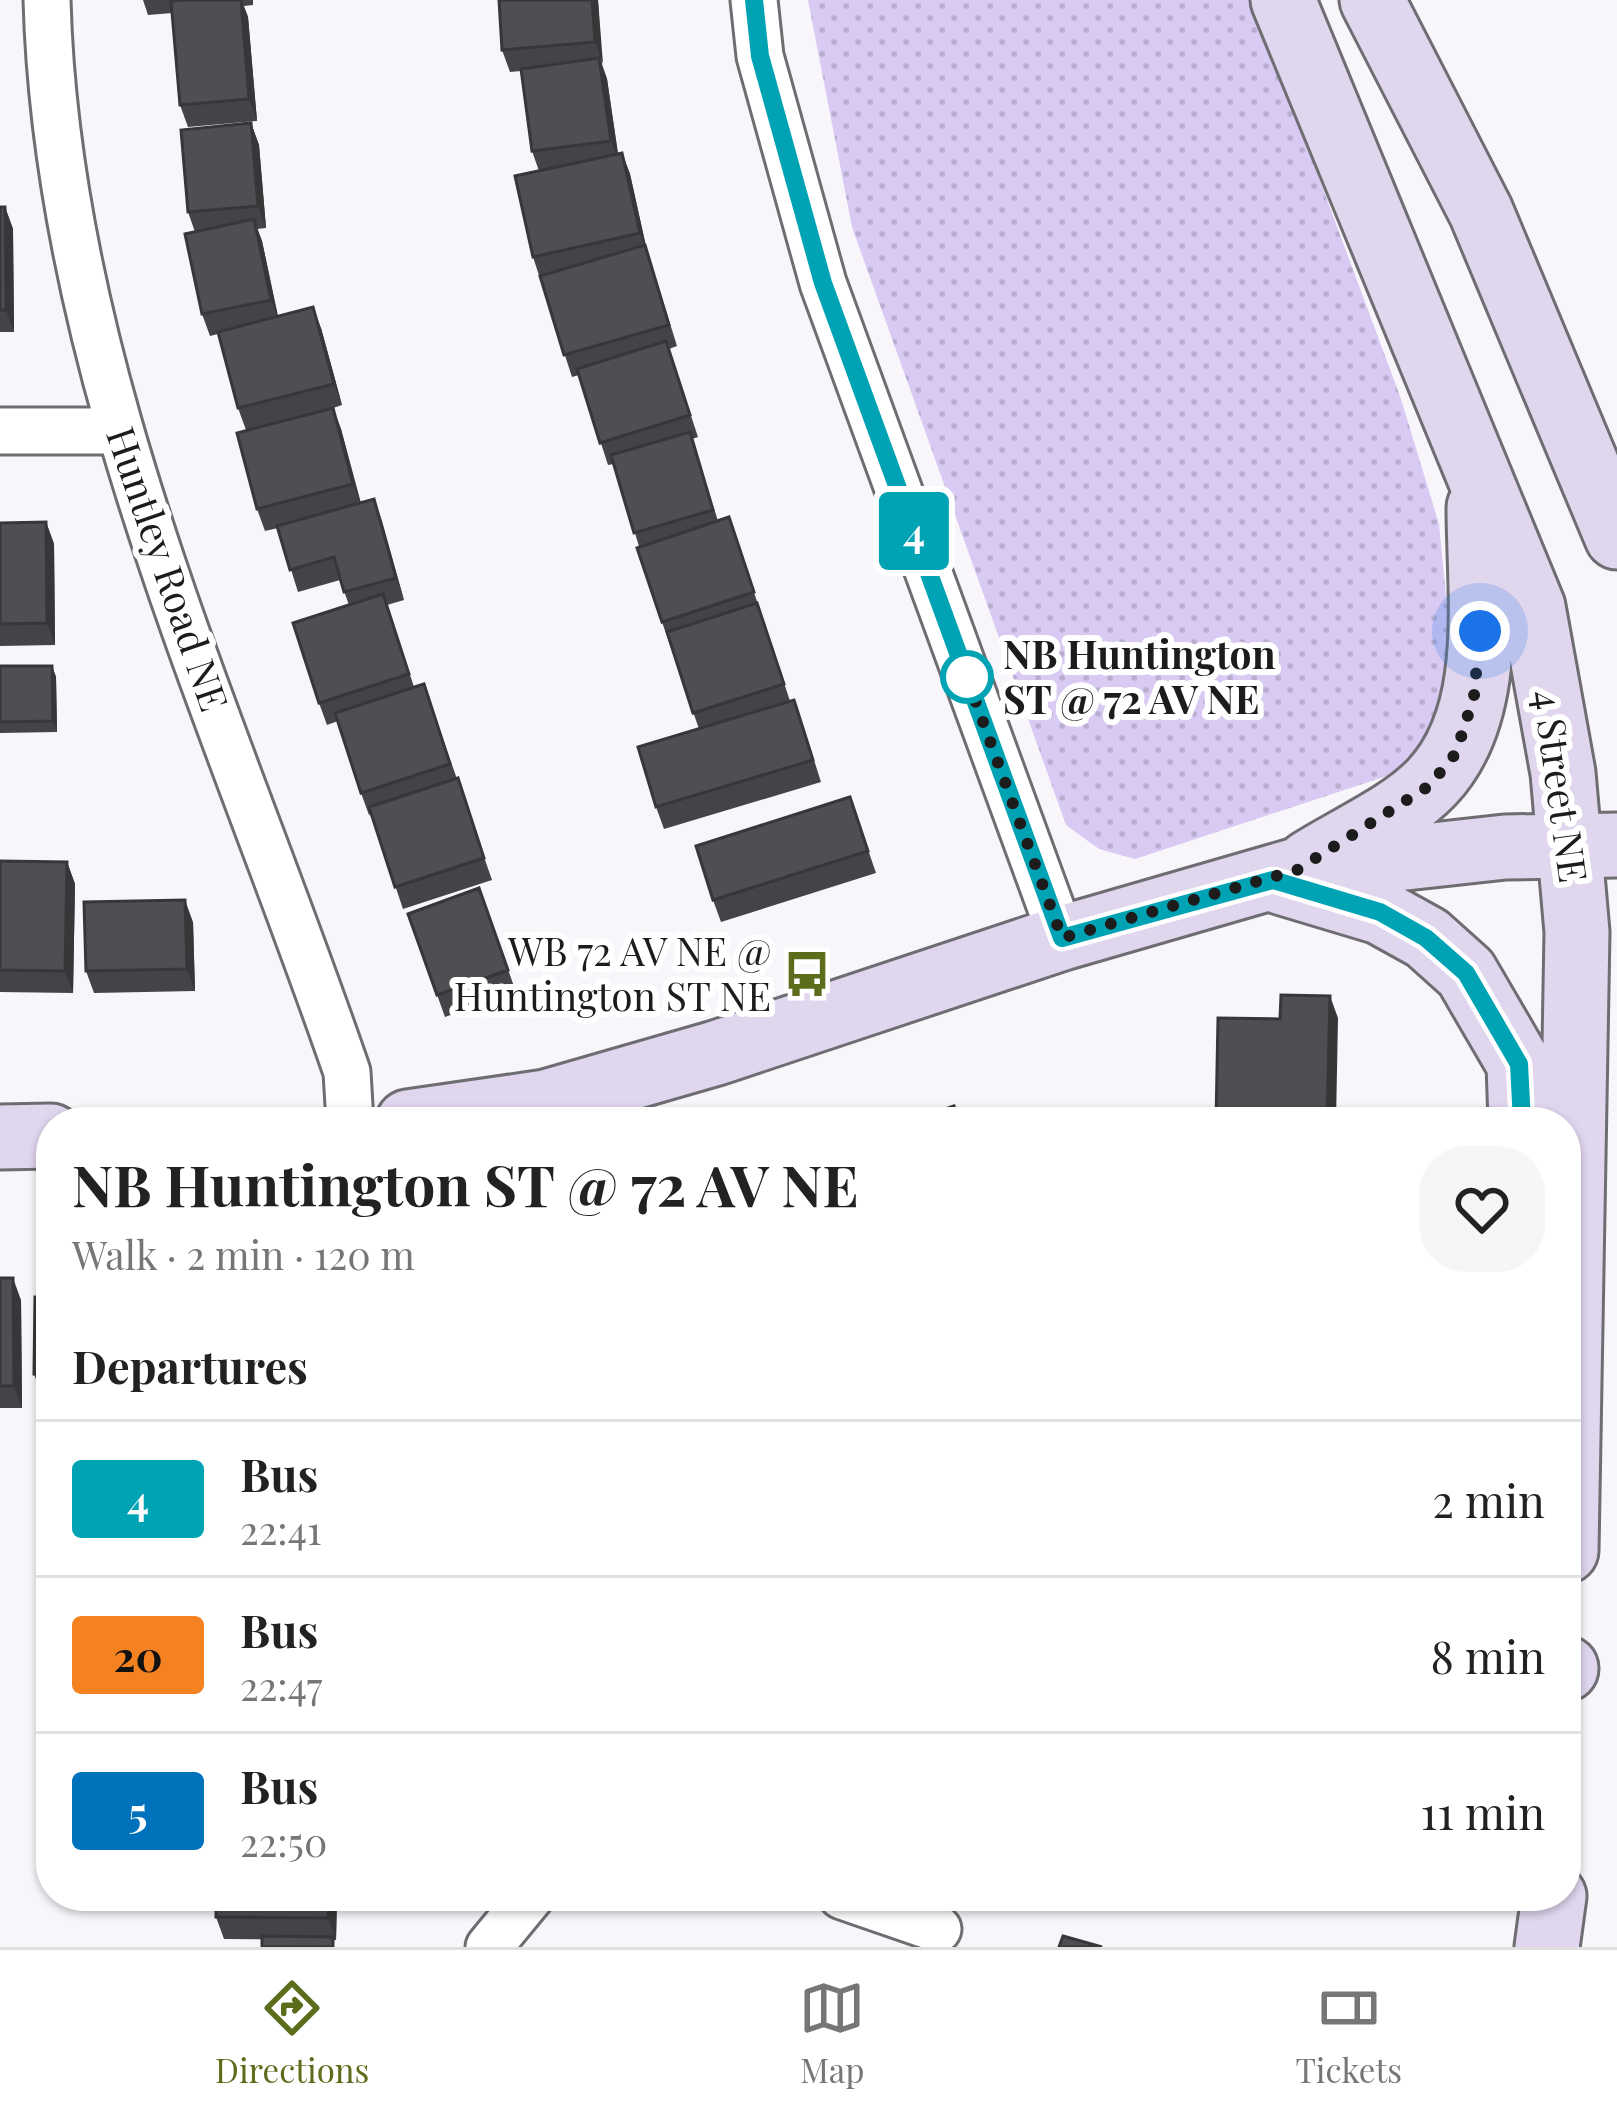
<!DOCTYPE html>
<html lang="en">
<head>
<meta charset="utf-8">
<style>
	:root { --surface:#fff; --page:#f6f6f6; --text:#222; --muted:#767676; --line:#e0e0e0; --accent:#5b6d1a }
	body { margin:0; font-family:"Playfair Display",serif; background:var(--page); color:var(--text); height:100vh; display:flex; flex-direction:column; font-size:45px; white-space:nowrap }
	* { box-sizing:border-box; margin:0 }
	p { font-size:39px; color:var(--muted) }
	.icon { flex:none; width:66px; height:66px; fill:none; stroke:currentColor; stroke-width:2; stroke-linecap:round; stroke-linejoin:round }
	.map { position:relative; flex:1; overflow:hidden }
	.panel { position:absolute; left:36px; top:1107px; width:1545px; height:804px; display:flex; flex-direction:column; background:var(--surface); border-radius:48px; box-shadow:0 3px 9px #0004 }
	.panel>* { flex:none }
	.badge { padding:0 24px; border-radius:9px; font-size:42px; line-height:78px }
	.you { position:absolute; width:60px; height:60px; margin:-30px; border:9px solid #fff; border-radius:50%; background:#1a73e8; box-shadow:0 0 0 18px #1a73e833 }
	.map>.badge { position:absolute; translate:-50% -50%; box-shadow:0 0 0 6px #fff }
	h2 { padding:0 36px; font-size:45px; line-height:108px }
	.round { display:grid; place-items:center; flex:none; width:126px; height:126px; border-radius:48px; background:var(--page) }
	.summary { display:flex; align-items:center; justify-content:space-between; height:204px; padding:0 36px }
	h1 { font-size:57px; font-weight:700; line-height:90px }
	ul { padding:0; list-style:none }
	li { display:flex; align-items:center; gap:36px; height:156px; padding:0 36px; border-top:3px solid var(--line) }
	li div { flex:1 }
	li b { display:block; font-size:45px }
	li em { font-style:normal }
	li .badge { min-width:132px; font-weight:700; text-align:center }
	.menu { display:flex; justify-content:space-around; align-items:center; height:168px; border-top:3px solid var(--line); background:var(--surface); font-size:33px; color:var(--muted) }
	.menu a { display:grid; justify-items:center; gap:6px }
	.menu .on { color:var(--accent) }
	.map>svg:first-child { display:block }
	.green { fill:url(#green-dots) }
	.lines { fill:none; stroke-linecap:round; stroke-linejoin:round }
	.street-casing { stroke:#6e6d71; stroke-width:51 }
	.secondary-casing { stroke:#6e6d71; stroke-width:69 }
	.street { stroke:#fff; stroke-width:45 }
	.secondary { stroke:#e0d6ee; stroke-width:63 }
	.wall { fill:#444347 }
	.shaded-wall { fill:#373739 }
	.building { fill:#4f4e52; stroke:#373739; stroke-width:3 }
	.line-casing { stroke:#fff; stroke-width:27 }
	.line { stroke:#00a3b4; stroke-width:18 }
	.walk { stroke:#1c1c1d; stroke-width:12; stroke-dasharray:0 21.6 }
	.stop-dot { fill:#fff; stroke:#00a3b4; stroke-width:6 }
	.labels { text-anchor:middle; stroke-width:12; stroke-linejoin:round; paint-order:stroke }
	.street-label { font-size:39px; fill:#1c1c1d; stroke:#fff }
	.stop-label { font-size:39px; font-weight:bold; fill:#1c1c1d; stroke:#fff; text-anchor:start }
	.poi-label { font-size:39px; fill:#1c1c1d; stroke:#fff; text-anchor:end }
</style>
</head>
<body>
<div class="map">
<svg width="1617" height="1947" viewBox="0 0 1617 1947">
	<defs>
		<pattern id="green-dots" width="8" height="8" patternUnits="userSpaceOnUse" patternTransform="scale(3)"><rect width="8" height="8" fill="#d8caf3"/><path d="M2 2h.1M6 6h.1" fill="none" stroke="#b9add0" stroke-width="1.8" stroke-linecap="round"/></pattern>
	</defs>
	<rect width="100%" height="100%" fill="#f8f6fb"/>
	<path class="green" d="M 808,0 L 1253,0 L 1401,399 L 1439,524 L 1453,668 L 1431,742 L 1402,771 L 1135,859 L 1099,849 L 1066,825 L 852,227 Z"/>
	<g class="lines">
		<defs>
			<path id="street" d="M 47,0 C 57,372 228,725 347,1072 L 350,1122
				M 754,0 L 760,56 L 823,283 L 1062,938
				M 0,431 L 116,431
				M 842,1896 L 938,1929
				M 489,1947 L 531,1896"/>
			<path id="secondary" d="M 1283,0 L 1533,607 L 1563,773 L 1577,932 L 1566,1551
				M 1372,0 L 1481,212 L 1617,537
				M 1308,863 C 1347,838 1401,815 1432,782 C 1497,713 1479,595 1479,507
				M 1280,882 L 1380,912 L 1427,938 L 1466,973 L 1519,1064 L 1521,1122
				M 408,1122 L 546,1102 L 716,1053 L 1062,938 L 1297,870 L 1505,847 L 1617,845
				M 0,1137 L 51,1136
				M 1566,1668 L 1566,1669
				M 1547,1947 L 1554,1896"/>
		</defs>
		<use href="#street" class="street-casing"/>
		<use href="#secondary" class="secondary-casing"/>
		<use href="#street" class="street"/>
		<use href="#secondary" class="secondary"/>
	</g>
	<path class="wall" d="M 143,0 L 253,0 L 253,5 L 244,6 L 248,17 L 257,121 L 188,127 L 180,105 L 172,13 L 148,15 Z
		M 499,0 L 598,0 L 602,64 L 607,79 L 618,153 L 622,153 L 630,174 L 647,251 L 677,346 L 669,349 L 698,437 L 692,439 L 718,521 L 729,517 L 790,701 L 802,722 L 821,782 L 664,829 L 656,807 L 699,729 L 662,622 L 614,464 L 608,465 L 579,375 L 572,377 L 533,257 L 539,171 L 532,151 L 521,71 L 510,72 L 502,50 Z
		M 251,123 L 259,145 L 266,228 L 257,229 L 262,241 L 278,316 L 321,328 L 342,405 L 333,408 L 341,429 L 361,503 L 374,499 L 404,600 L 387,605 L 414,687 L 424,684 L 492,880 L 403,909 L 371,814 L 369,815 L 361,793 L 338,721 L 327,725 L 319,703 L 349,605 L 340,580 L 298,592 L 278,528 L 265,531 L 257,509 L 246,430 L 238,408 L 218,334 L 210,336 L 202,314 L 195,232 L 188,212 Z
		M 0,207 L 5,207 L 13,229 L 14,332 L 0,332 Z
		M 46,522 L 54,544 L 55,645 L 0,646 L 0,523 Z
		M 0,666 L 52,666 L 56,677 L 57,732 L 0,733 Z
		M 850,797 L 876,873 L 721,922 L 713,900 Z
		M 0,861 L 67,862 L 75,884 L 73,993 L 0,992 Z
		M 479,888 L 516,992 L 445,1017 L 408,914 Z
		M 193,922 L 195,991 L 94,993 L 86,971 Z
		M 0,1278 L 21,1300 L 22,1408 L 0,1408 Z
		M 51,1297 L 51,1396 L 42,1396 L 34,1374 Z
		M 337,1896 L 336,1940 L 224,1939 L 216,1917 Z"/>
	<path class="shaded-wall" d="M 241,0 L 248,17 L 257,121 L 249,99 Z
		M 592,0 L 598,0 L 603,64 L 595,42 Z
		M 599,58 L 607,79 L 619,162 L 611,141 Z
		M 251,123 L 259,145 L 266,228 L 258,206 Z
		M 622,153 L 630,174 L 647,251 L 677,346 L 640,233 Z
		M 5,207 L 13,229 L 14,332 L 6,310 Z
		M 254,219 L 262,241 L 279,322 L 271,300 Z
		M 313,307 L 321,328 L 342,405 L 334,384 Z
		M 333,408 L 341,429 L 361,506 L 353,484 Z
		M 374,499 L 382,521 L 404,600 L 396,578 Z
		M 46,522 L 54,544 L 55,645 L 47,623 Z
		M 52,666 L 56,677 L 57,732 L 53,721 Z
		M 67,862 L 75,884 L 73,993 L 65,971 Z
		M 185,900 L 193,922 L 195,991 L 187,969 Z
		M 1330,996 L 1338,1018 L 1336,1122 L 1327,1122 Z
		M 13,1278 L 21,1300 L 22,1408 L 14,1386 Z
		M 329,1896 L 337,1896 L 336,1940 L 328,1918 Z"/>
	<path class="building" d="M 183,0 L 241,0 L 249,99 L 180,105 L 171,1 Z
		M 499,0 L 592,0 L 595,42 L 502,50 Z
		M 599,58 L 611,141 L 532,151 L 521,69 Z
		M 251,123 L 258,206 L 188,212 L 181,130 Z
		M 622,153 L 640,233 L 533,257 L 515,176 Z
		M 0,207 L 5,207 L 6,310 L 0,310 Z
		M 254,219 L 271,300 L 202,314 L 185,234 Z
		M 645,245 L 669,325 L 564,355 L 540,276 Z
		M 313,307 L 334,384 L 238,408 L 218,332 Z
		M 666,341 L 690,415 L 600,443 L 577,369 Z
		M 333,408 L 353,484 L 257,509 L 237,433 Z
		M 690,432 L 713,510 L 634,533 L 611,455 Z
		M 374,499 L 396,578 L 344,592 L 334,557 L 290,570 L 277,526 Z
		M 729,517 L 754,592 L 662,622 L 637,548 Z
		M 46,522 L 47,623 L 0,624 L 0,523 Z
		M 383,594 L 409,674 L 319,703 L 293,623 Z
		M 757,603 L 784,684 L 693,713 L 667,632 Z
		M 0,666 L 52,666 L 53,721 L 0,722 Z
		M 424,684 L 450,764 L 361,793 L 335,713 Z
		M 794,700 L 813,760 L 656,807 L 638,747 Z
		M 458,778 L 484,858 L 395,887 L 369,807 Z
		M 850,797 L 868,851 L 713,900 L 696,846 Z
		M 0,861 L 67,862 L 65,971 L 0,970 Z
		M 479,888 L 508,970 L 437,995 L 408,914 Z
		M 185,900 L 187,969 L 86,971 L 84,902 Z
		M 1281,995 L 1330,996 L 1327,1122 L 1216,1122 L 1218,1018 L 1280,1019 Z
		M 954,1106 L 960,1122 L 907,1122 Z
		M 0,1278 L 13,1278 L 14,1386 L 0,1386 Z
		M 35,1297 L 51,1297 L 51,1374 L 34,1374 Z
		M 216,1896 L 329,1896 L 328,1918 L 216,1917 Z
		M 262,1936 L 333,1937 L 333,1947 L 262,1947 Z
		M 1063,1936 L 1102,1947 L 1059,1947 Z"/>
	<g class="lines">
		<defs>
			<path id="line" d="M 754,0 L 760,56 L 823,283 L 1062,938 L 1273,880 L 1380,912 L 1426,938 L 1466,973 L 1519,1064 L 1522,1122"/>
		</defs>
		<use href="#line" class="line-casing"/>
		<use href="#line" class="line"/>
		<path class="walk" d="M 967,677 L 960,659 L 1062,938 L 1297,870 L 1429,786 L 1456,753 L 1474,696 L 1480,631"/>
	</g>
	<defs>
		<symbol id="bus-bare" viewBox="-9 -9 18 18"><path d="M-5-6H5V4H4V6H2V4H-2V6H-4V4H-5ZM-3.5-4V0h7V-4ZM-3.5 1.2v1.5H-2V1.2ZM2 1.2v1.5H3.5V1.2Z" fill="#5b6d1a" stroke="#fff" stroke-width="2.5" paint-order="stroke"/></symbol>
	</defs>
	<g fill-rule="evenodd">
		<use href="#bus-bare" x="774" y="941" width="66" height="66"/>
	</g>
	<circle class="stop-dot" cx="967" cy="677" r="24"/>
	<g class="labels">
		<g class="street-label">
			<text transform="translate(167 569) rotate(71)" y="14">Huntley Road NE</text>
			<text transform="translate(1560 786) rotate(82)" y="14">4 Street NE</text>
		</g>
		<g class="stop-label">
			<text x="1003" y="669">NB Huntington<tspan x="1003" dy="45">ST @ 72 AV NE</tspan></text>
		</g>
		<g class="poi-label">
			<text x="771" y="966">WB 72 AV NE @<tspan x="771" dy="45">Huntington ST NE</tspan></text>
		</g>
	</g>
</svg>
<div class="you" style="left:1480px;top:631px"></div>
<b class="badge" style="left:914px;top:531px;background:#00a3b4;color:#fff">4</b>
<section class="panel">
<div class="summary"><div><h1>NB Huntington ST @ 72 AV NE</h1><p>Walk · 2 min · 120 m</p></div><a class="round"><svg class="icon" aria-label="heart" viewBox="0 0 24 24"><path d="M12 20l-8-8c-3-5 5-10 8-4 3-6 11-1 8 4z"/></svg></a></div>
<h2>Departures</h2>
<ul>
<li><span class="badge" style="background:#00a3b4;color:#fff">4</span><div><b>Bus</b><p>22:41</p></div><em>2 min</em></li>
<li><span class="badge" style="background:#f58220;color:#111">20</span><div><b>Bus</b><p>22:47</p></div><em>8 min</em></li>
<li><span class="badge" style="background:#0072bc;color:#fff">5</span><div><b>Bus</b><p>22:50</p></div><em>11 min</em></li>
</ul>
</section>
</div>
<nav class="menu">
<a class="on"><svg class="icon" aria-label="directions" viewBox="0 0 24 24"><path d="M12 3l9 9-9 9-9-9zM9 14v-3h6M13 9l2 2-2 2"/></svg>Directions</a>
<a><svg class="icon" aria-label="map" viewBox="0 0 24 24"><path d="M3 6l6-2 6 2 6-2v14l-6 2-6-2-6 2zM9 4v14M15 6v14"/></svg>Map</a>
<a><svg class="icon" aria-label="tickets" viewBox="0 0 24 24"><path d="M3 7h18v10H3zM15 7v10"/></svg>Tickets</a>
</nav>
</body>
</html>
